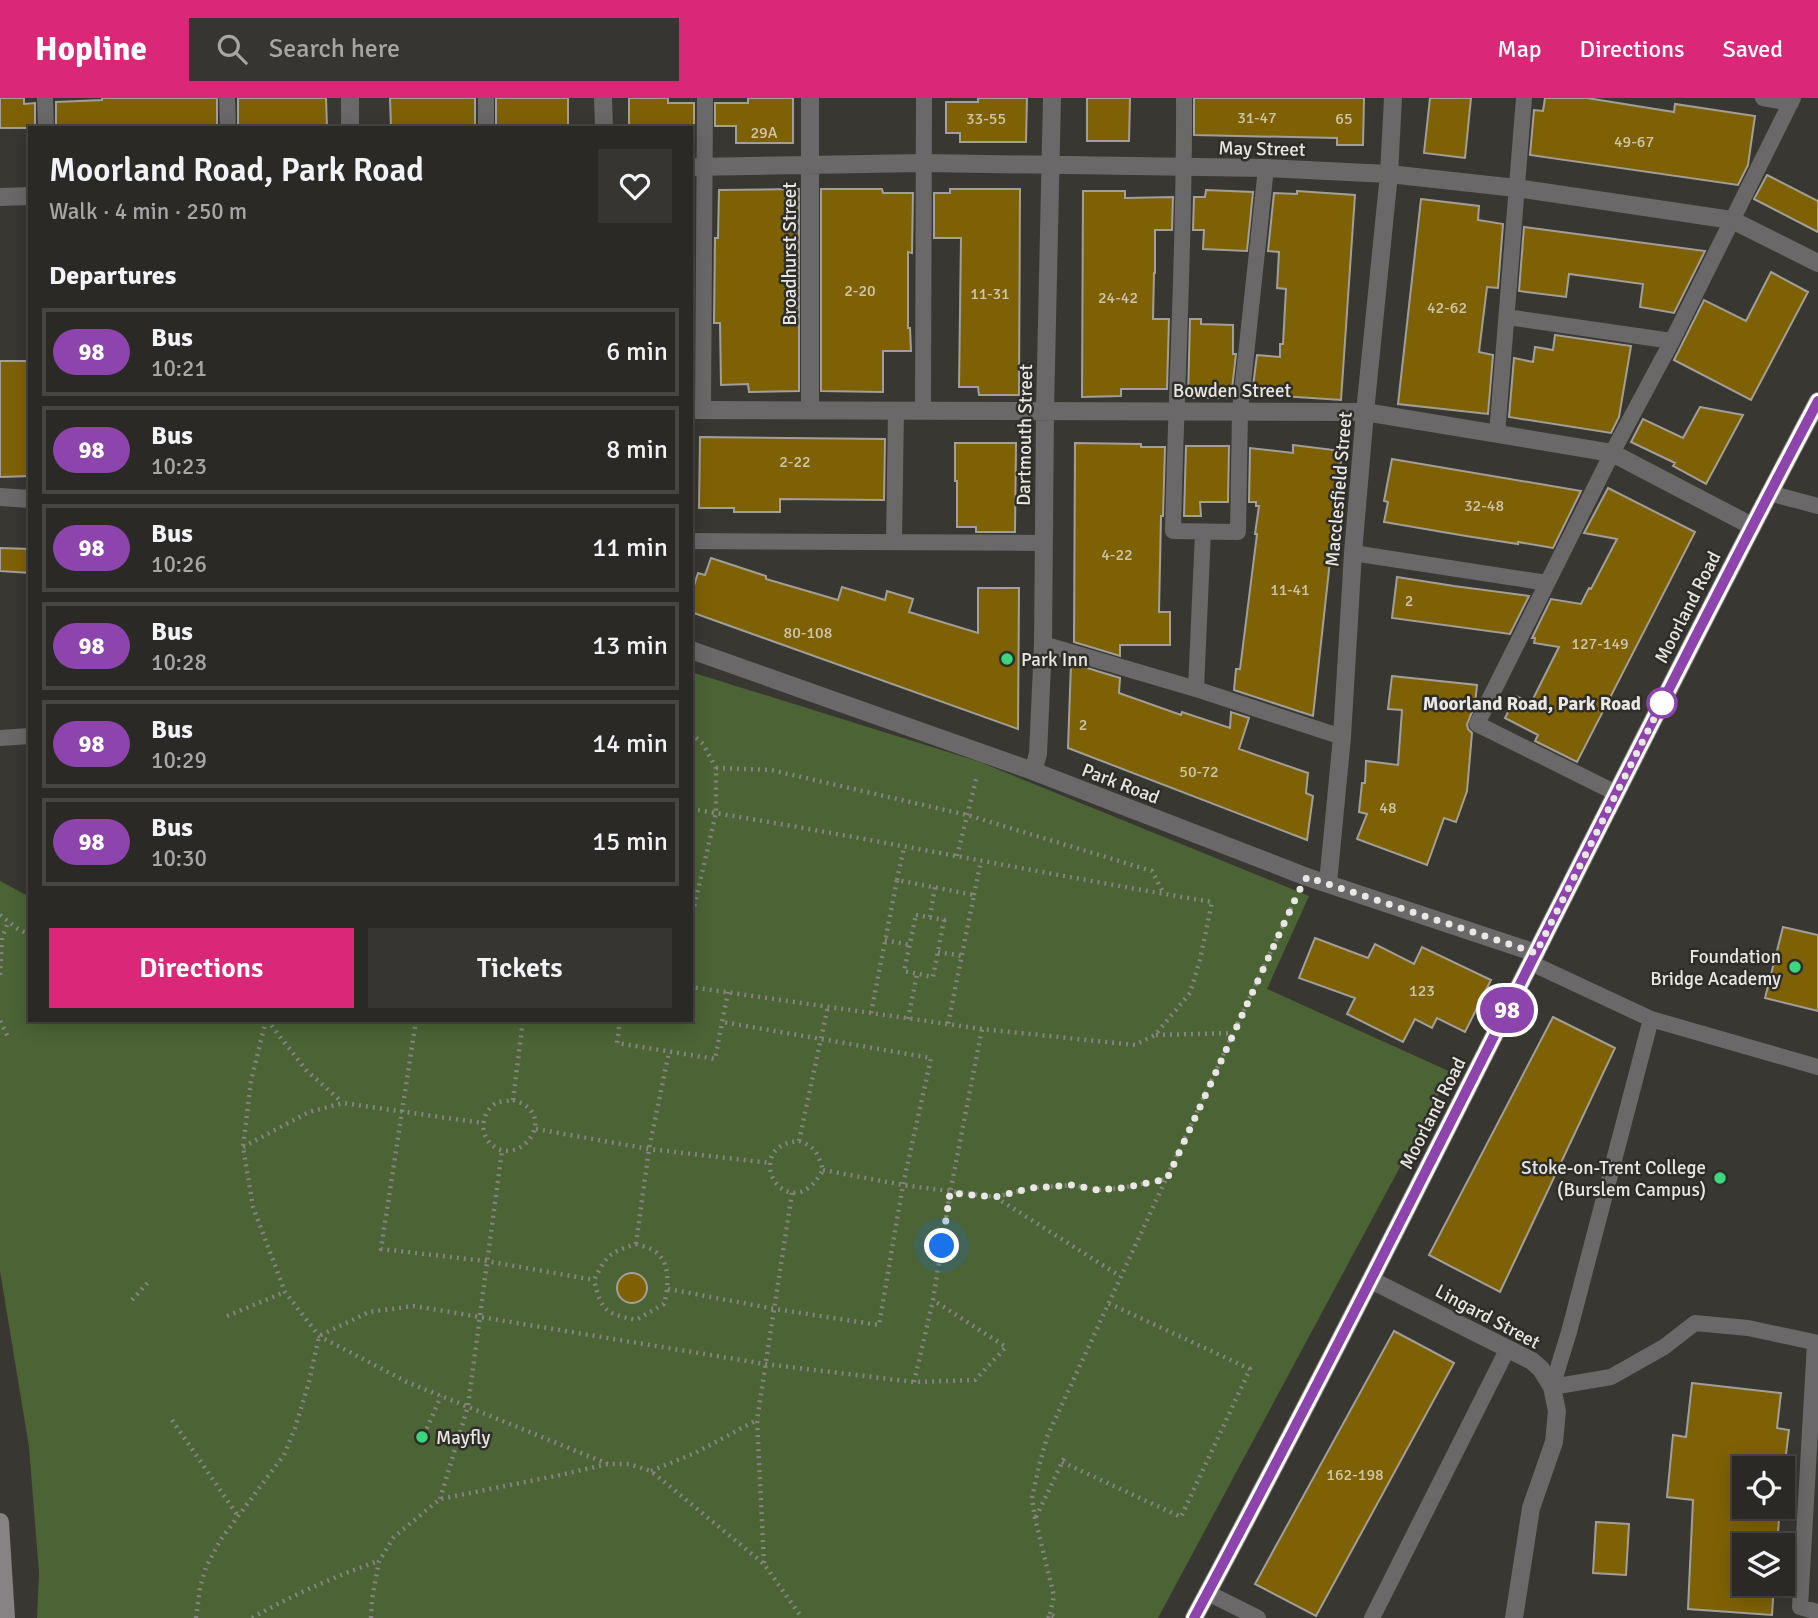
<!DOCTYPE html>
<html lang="en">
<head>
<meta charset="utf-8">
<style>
	:root { --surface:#2b2926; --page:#373532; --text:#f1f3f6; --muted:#a6a6a7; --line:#474543; --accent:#db2777 }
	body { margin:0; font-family:Signika,sans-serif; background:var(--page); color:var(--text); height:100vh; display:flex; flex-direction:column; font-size:26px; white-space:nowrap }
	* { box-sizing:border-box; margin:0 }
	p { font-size:23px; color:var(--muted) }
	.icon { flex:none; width:38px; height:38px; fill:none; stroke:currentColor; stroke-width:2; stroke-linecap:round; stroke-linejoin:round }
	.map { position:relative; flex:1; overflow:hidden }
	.sheet { position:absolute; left:28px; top:28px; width:665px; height:896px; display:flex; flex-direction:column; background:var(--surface); border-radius:0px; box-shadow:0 4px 18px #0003,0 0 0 2px var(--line) }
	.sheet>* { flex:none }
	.badge { padding:0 14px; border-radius:23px; font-size:24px; line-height:46px }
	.fabs { position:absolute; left:1732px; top:1358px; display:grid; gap:14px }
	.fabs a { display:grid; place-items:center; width:63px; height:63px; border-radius:0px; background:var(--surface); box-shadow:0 4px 18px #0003,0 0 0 2px var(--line); font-size:35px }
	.you { position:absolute; width:35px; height:35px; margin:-18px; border:5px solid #fff; border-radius:50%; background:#1a73e8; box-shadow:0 0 0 10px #1a73e833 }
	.map>.badge { position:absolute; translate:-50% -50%; box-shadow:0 0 0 4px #fff }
	h2 { padding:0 21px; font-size:26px; line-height:63px }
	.round { display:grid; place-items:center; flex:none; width:74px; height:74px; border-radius:0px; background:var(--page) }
	.summary { display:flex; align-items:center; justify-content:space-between; height:119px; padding:0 21px }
	h1 { font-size:33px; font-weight:600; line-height:52px }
	.action { display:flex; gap:14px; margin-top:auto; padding:14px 21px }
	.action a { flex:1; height:80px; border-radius:0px; background:var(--accent); color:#fff; font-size:28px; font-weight:600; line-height:80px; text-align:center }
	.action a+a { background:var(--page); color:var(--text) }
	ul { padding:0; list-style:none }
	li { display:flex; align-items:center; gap:21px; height:88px; margin:0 14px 10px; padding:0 7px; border:4px solid var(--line); border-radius:0px }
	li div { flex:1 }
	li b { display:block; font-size:26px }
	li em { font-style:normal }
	li .badge { min-width:77px; font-weight:700; text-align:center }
	header { display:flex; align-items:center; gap:42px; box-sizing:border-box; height:98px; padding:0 35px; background:var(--accent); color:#fff }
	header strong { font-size:33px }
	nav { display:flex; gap:38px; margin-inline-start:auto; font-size:24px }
	.search { width:490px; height:63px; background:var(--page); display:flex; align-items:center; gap:18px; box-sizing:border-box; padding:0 24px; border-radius:0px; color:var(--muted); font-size:26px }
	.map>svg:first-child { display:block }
	.green { fill:#4b6335 }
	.building { fill:#7f6105; stroke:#a29f99; stroke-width:2 }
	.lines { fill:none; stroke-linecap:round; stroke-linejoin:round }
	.path { stroke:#858480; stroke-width:4.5; stroke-dasharray:2 5; stroke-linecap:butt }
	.lane { stroke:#6a6869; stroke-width:16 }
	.street { stroke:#6a6869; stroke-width:18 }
	.secondary { stroke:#878284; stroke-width:18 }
	.line-casing { stroke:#fff; stroke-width:16 }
	.line { stroke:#8e44ad; stroke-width:10 }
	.walk { stroke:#e8e7e4; stroke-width:7; stroke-dasharray:0 12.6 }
	.poi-dot { fill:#3bd77f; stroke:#2f2d28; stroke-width:2.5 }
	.stop-dot { fill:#fff; stroke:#8e44ad; stroke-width:3.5 }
	.labels { text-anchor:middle; stroke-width:5; stroke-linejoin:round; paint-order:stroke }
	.number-label { font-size:16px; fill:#cec6ac }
	.street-label { font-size:19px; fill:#e8e7e4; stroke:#2f2d28 }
	.poi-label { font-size:19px; fill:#e8e7e4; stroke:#2f2d28; text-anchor:start }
	.stop-label { font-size:19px; font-weight:bold; fill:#e8e7e4; stroke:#2f2d28; text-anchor:end }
</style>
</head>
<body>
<header>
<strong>Hopline</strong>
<div class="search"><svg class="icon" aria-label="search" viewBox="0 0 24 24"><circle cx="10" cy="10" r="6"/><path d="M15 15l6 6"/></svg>Search here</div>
<nav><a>Map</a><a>Directions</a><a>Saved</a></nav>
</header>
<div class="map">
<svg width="1818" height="1520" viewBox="0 0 1818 1520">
	<rect width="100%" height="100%" fill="#393732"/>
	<path class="green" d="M 691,574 L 980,664 L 1309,798 L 1267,891 L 1451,974 L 1158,1520 L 37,1520 L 39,1475 L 29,1349 L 0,1173 L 0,783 L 30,799 L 30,922 L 691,922 Z"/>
	<path class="building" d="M 0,0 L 24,0 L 24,6 L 35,5 L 35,30 L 0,30 Z
		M 102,0 L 217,0 L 217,30 L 56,30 L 56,4 L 102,2 Z
		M 238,0 L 326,0 L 327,30 L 238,30 Z
		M 390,0 L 475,0 L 475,30 L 391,30 Z
		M 496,0 L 568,0 L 568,30 L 496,30 Z
		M 629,0 L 668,0 L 668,5 L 694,5 L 694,28 L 688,28 L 688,30 L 629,30 Z
		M 748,0 L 793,0 L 793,45 L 736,45 L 736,28 L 715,28 L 715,5 L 748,5 Z
		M 978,0 L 1027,0 L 1026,44 L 960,44 L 960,35 L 946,35 L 946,4 L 978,4 Z
		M 1087,0 L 1130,0 L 1129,43 L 1087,43 Z
		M 1194,0 L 1364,0 L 1363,47 L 1337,47 L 1337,40 L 1194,37 Z
		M 1430,0 L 1471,0 L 1465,60 L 1424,55 Z
		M 1545,0 L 1587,0 L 1674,14 L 1675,6 L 1755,18 L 1748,67 L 1738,87 L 1530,57 L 1534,12 L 1543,13 Z
		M 1767,77 L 1818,103 L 1818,134 L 1754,101 Z
		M 799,91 L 799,293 L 749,294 L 748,286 L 721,287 L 720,225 L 714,225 L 715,140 L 718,140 L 719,92 Z
		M 821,91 L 882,91 L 883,95 L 913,95 L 912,155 L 908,154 L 908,230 L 910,230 L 911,253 L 883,253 L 883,294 L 821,293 Z
		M 950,91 L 1020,91 L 1019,297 L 979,297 L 978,289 L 959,289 L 961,140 L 934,140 L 934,95 L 950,95 Z
		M 1206,92 L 1253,94 L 1247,153 L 1203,151 L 1204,132 L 1193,132 L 1194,99 L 1205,99 Z
		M 1083,93 L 1125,93 L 1125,100 L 1173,99 L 1172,132 L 1155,132 L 1155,175 L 1154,175 L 1153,221 L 1169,221 L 1167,291 L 1121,291 L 1121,298 L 1082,299 Z
		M 1297,93 L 1355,97 L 1341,302 L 1252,296 L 1257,257 L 1280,259 L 1280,246 L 1283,246 L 1286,191 L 1277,190 L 1279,154 L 1268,153 L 1274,95 L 1297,96 Z
		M 1421,101 L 1479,108 L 1478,122 L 1503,126 L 1498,190 L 1487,189 L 1479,254 L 1493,257 L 1488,316 L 1398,306 Z
		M 1524,129 L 1705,153 L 1674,215 L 1640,209 L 1643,186 L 1569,176 L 1566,199 L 1519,193 Z
		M 691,140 L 694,140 L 693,226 L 691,226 Z
		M 1771,174 L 1808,194 L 1751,302 L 1674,262 L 1704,202 L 1746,223 Z
		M 1190,221 L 1201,221 L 1201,226 L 1233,227 L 1233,256 L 1236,256 L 1231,300 L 1188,300 Z
		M 1555,237 L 1631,248 L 1619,319 L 1611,335 L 1509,319 L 1514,260 L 1533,264 L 1535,249 L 1553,252 Z
		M 0,263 L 28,263 L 30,295 L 30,378 L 0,379 Z
		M 1700,309 L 1743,317 L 1706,386 L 1673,368 L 1675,365 L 1631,344 L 1643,321 L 1683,340 Z
		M 700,339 L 885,341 L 884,402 L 780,401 L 780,414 L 734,414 L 734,410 L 699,410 Z
		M 955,345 L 1016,345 L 1015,434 L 976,434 L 976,429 L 957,429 L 957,383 L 955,383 Z
		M 1075,345 L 1141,346 L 1141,349 L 1165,349 L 1163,418 L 1161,418 L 1159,514 L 1170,514 L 1170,547 L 1120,547 L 1120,558 L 1074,544 Z
		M 1293,347 L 1342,353 L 1313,618 L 1234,592 L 1236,571 L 1240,571 L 1257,436 L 1255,436 L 1259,408 L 1256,408 L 1256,404 L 1249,404 L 1250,350 L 1293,355 Z
		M 1186,348 L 1229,348 L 1228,404 L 1200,404 L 1201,418 L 1184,418 Z
		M 1392,361 L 1581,393 L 1553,450 L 1518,444 L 1518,446 L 1466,438 L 1384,424 L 1388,404 L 1384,403 Z
		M 1608,390 L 1695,434 L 1577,664 L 1535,643 L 1538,637 L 1505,620 L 1516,598 L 1531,605 L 1559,549 L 1534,545 L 1535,540 L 1532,540 L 1551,501 L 1581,506 L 1589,490 L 1591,491 L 1617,441 L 1584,435 Z
		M 0,450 L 30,451 L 30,475 L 0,473 Z
		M 711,460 L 766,478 L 766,481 L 838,502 L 842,489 L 885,502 L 887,493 L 913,501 L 909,514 L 978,535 L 978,490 L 1019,490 L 1018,631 L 691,514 L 691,497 L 698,475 L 705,477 Z
		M 1397,479 L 1454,488 L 1529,498 L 1510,536 L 1392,520 Z
		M 1071,565 L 1120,580 L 1119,595 L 1181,617 L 1182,614 L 1230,630 L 1231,614 L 1249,620 L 1239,651 L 1308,675 L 1306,695 L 1313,698 L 1307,742 L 1068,650 Z
		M 1392,578 L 1477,587 L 1475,607 L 1467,626 L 1468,631 L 1472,635 L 1467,693 L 1456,724 L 1444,720 L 1427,767 L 1357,741 L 1367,716 L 1359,714 L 1362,685 L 1365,685 L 1366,663 L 1398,667 L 1402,612 L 1388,611 Z
		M 1783,829 L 1818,837 L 1818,913 L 1765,900 Z
		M 1315,840 L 1368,860 L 1375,846 L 1414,866 L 1422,849 L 1491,882 L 1465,934 L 1437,920 L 1432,930 L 1415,921 L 1403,944 L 1347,916 L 1355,900 L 1299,880 Z
		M 1553,919 L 1615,950 L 1500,1194 L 1429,1157 Z
		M617 1190a15 15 0 1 1 30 0a15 15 0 1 1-30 0Z
		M 1394,1233 L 1454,1265 L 1316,1518 L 1255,1486 Z
		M 1692,1285 L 1781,1295 L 1777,1330 L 1789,1332 L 1783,1380 L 1783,1370 L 1745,1370 L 1745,1409 L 1780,1409 L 1777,1447 L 1745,1447 L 1745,1486 L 1774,1486 L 1772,1517 L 1688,1511 L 1693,1402 L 1667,1399 L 1673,1337 L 1686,1339 Z
		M 1596,1424 L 1629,1426 L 1626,1477 L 1593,1475 Z"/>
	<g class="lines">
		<path class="path" d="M 691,635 L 703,646 L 716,670 L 716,715 L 691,822
			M 716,670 L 771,672 L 967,717 L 1152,773 L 1164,796
			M 691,711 C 865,739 1038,775 1212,804 L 1200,862 L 1190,895 L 1155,937 L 1135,947 L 982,931 L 691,889
			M 957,758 L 977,678
			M 897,782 L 904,749
			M 974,797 L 981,763
			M 0,817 L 18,831 L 30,837
			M 916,817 L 944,822 L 933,879 L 904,873 Z
			M 930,819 L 935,789
			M 885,842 L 910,847
			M 938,854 L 962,858
			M 0,877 L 2,840 L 8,824
			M 871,915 L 897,782 L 974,797 L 948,926
			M 908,921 L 917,876
			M 266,922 L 251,983 L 243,1049 L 253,1109 L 285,1194 L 319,1238 L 407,1284 L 608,1366
			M 267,922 L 306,972 L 342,1004
			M 416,922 L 381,1151 L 486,1163 L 594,1182
			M 620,922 L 617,945 L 715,961 L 728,894
			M 0,923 L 8,939
			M 1156,937 L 1233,935
			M 513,1002 C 563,1016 517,1075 489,1044 C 479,1032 483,1013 496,1005 C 501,1003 508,1003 513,1002 Z
			M 513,1002 L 523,922
			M 536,1031 L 649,1051 L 770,1065
			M 799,1043 C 816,1049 818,1056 823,1072 C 788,1135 737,1048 799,1043 Z
			M 799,1043 L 828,908
			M 243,1049 L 309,1014 L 343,1005 L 483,1025
			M 823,1072 L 903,1087 L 995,1099 L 1120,1178
			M 996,1099 L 1031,1090 L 1073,1087 L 1098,1092 L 1122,1090 L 1166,1081
			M 636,1146 C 641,1148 648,1149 653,1152 C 671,1163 669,1188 664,1206 L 636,1222 C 605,1215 602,1214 594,1182 C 607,1157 608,1155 636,1146 Z
			M 636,1146 L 649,1051 L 669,954
			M 668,1191 L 775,1211 L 879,1227 L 903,1087 L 931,960 L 723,924
			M 132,1202 L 150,1182
			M 227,1218 L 285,1194
			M 914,1284 L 933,1202 L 950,1095 L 982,931
			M 172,1322 L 238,1418
			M 424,1337 L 441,1298
			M 1062,1364 L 1181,1419 L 1250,1271 L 1108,1205
			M 651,1373 L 695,1355 L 757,1322
			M 440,1401 L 468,1308 L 502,1052
			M 1036,1419 L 1066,1356
			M 764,1465 L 757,1322 L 792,1095
			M 1050,1516 L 1054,1498 L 1035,1420 L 1032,1400 L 1039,1368 L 1047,1339 L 1296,799
			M 196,1520 L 200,1490 L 206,1469 L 221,1441 L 284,1357 L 295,1330 L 309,1284 L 319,1238 L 369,1214 L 414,1208 L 765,1266 L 914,1284 L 975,1282 L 1006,1249 L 933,1202
			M 252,1520 C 292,1497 334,1479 378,1463
			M 371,1520 L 372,1501 L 379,1463 L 394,1439 L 440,1401 L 560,1377 L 608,1366 L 629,1366 L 651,1373 L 764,1466 L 802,1520
			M 1048,1520 L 1050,1516 L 1056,1520"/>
		<path class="lane" d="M 45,0 L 46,30
			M 227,0 L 228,30
			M 486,0 L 486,30
			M 1184,0 C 1185,144 1176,289 1173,433 L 1238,434 L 1240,313 L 1266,70
			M 1763,0 L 1791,5
			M 1507,219 L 1672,243
			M 703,312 L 705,0
			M 923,312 L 924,0
			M 1497,336 L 1524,0
			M 1769,395 L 1818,408
			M 691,443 L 1043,445
			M 894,444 L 896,312
			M 1353,455 L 1547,485
			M 1043,546 L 1196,591 L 1342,639
			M 1196,591 L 1203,434
			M 0,640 L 30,638
			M 1616,695 L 1477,626 L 1612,355 L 1672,243 L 1793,0
			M 1531,865 L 1651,921 L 1818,969
			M 1651,921 L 1569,1234 L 1552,1289 L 1611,1279 L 1664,1249 L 1695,1225 L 1748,1230 L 1818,1245
			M 1815,1245 L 1800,1509 L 1818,1514
			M 1208,1495 L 1258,1520
			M 1372,1520 L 1508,1250"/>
		<path class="street" d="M 350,0 L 350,30
			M 603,0 L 604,30
			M 810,0 L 810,311
			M 691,69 L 923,65 L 1266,70 L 1389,76 L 1516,90 L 1732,122 L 1818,165
			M 0,99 L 30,98
			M 691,312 L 1365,314 L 1612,355 L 1752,428
			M 0,399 L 30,401
			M 691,552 L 1033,673 L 1307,779 L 1536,855
			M 1033,673 L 1038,656 L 1043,546 L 1045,313 L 1052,0
			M 1328,785 L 1342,639 L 1353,455 L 1365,314 L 1389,76 L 1393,0
			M 1371,1182 L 1532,1263 L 1541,1271 L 1552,1289 L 1557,1313 L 1554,1344 L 1531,1410 L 1514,1520"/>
		<path class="secondary" d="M 0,1424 L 6,1520
			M 1194,1520 C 1410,1118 1605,706 1818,303"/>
	</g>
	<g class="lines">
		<defs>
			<path id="line" d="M 1194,1520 C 1410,1118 1605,706 1818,303"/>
		</defs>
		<use href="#line" class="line-casing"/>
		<use href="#line" class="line"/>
		<path class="walk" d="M 942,1148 L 950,1095 L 995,1099 L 1031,1090 L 1073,1087 L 1098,1092 L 1122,1090 L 1167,1081 L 1299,793 L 1307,779 L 1536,855 L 1662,605"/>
	</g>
	<g class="poi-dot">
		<circle cx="1007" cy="561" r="7"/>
		<circle cx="1795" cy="869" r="7"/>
		<circle cx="1720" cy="1080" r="7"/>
		<circle cx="422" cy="1339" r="7"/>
	</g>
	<circle class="stop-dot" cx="1662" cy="605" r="14"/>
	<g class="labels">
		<g class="number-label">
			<text x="1257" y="25">31-47</text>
			<text x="986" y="26">33-55</text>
			<text x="1344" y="26">65</text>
			<text x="764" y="40">29A</text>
			<text x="1634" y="49">49-67</text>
			<text x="860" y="198">2-20</text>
			<text x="990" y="201">11-31</text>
			<text x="1118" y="205">24-42</text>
			<text x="1447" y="215">42-62</text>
			<text x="795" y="369">2-22</text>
			<text x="1484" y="413">32-48</text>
			<text x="1117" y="462">4-22</text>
			<text x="1290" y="497">11-41</text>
			<text x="1409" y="508">2</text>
			<text x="808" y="540">80-108</text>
			<text x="1600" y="551">127-149</text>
			<text x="1083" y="632">2</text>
			<text x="1199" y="679">50-72</text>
			<text x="1388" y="715">48</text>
			<text x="1422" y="898">123</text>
			<text x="1355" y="1382">162-198</text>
		</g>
		<g class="street-label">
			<text transform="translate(1262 50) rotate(1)" y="7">May Street</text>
			<text transform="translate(789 156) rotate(-90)" y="7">Broadhurst Street</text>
			<text x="1232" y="299">Bowden Street</text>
			<text transform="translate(1024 337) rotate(-89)" y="7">Dartmouth Street</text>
			<text transform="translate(1338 391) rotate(-85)" y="7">Macclesfield Street</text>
			<text transform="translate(1687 509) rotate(-63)" y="7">Moorland Road</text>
			<text transform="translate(1121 685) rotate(21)" y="7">Park Road</text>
			<text transform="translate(1432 1015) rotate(-63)" y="7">Moorland Road</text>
			<text transform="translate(1488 1218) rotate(28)" y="7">Lingard Street</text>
		</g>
		<g class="poi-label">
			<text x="1021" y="568">Park Inn</text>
			<text x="1781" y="865" text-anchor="end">Foundation<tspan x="1781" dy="22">Bridge Academy</tspan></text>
			<text x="1706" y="1076" text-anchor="end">Stoke-on-Trent College<tspan x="1706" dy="22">(Burslem Campus)</tspan></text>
			<text x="436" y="1346">Mayfly</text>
		</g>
		<g class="stop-label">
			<text x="1641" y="612">Moorland Road, Park Road</text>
		</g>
	</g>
</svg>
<div class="fabs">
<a><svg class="icon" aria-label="locate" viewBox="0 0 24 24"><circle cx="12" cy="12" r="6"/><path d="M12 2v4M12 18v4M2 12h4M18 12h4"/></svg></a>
<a><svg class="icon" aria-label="layers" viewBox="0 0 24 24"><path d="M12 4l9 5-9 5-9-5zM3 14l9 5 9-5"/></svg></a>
</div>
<div class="you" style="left:942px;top:1148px"></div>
<b class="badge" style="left:1507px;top:912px;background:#8e44ad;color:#fff">98</b>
<section class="sheet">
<div class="summary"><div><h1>Moorland Road, Park Road</h1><p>Walk · 4 min · 250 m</p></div><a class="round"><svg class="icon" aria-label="heart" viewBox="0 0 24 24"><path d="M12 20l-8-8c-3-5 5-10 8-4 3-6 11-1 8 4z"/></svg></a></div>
<h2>Departures</h2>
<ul>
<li><span class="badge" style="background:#8e44ad;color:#fff">98</span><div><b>Bus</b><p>10:21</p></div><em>6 min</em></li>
<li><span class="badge" style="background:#8e44ad;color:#fff">98</span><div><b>Bus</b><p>10:23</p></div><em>8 min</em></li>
<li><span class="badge" style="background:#8e44ad;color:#fff">98</span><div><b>Bus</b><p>10:26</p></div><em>11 min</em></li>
<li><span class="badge" style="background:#8e44ad;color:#fff">98</span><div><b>Bus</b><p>10:28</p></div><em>13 min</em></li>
<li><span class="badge" style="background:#8e44ad;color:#fff">98</span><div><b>Bus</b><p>10:29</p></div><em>14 min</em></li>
<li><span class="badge" style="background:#8e44ad;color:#fff">98</span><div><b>Bus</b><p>10:30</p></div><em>15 min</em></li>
</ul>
<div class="action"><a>Directions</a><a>Tickets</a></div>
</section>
</div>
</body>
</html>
